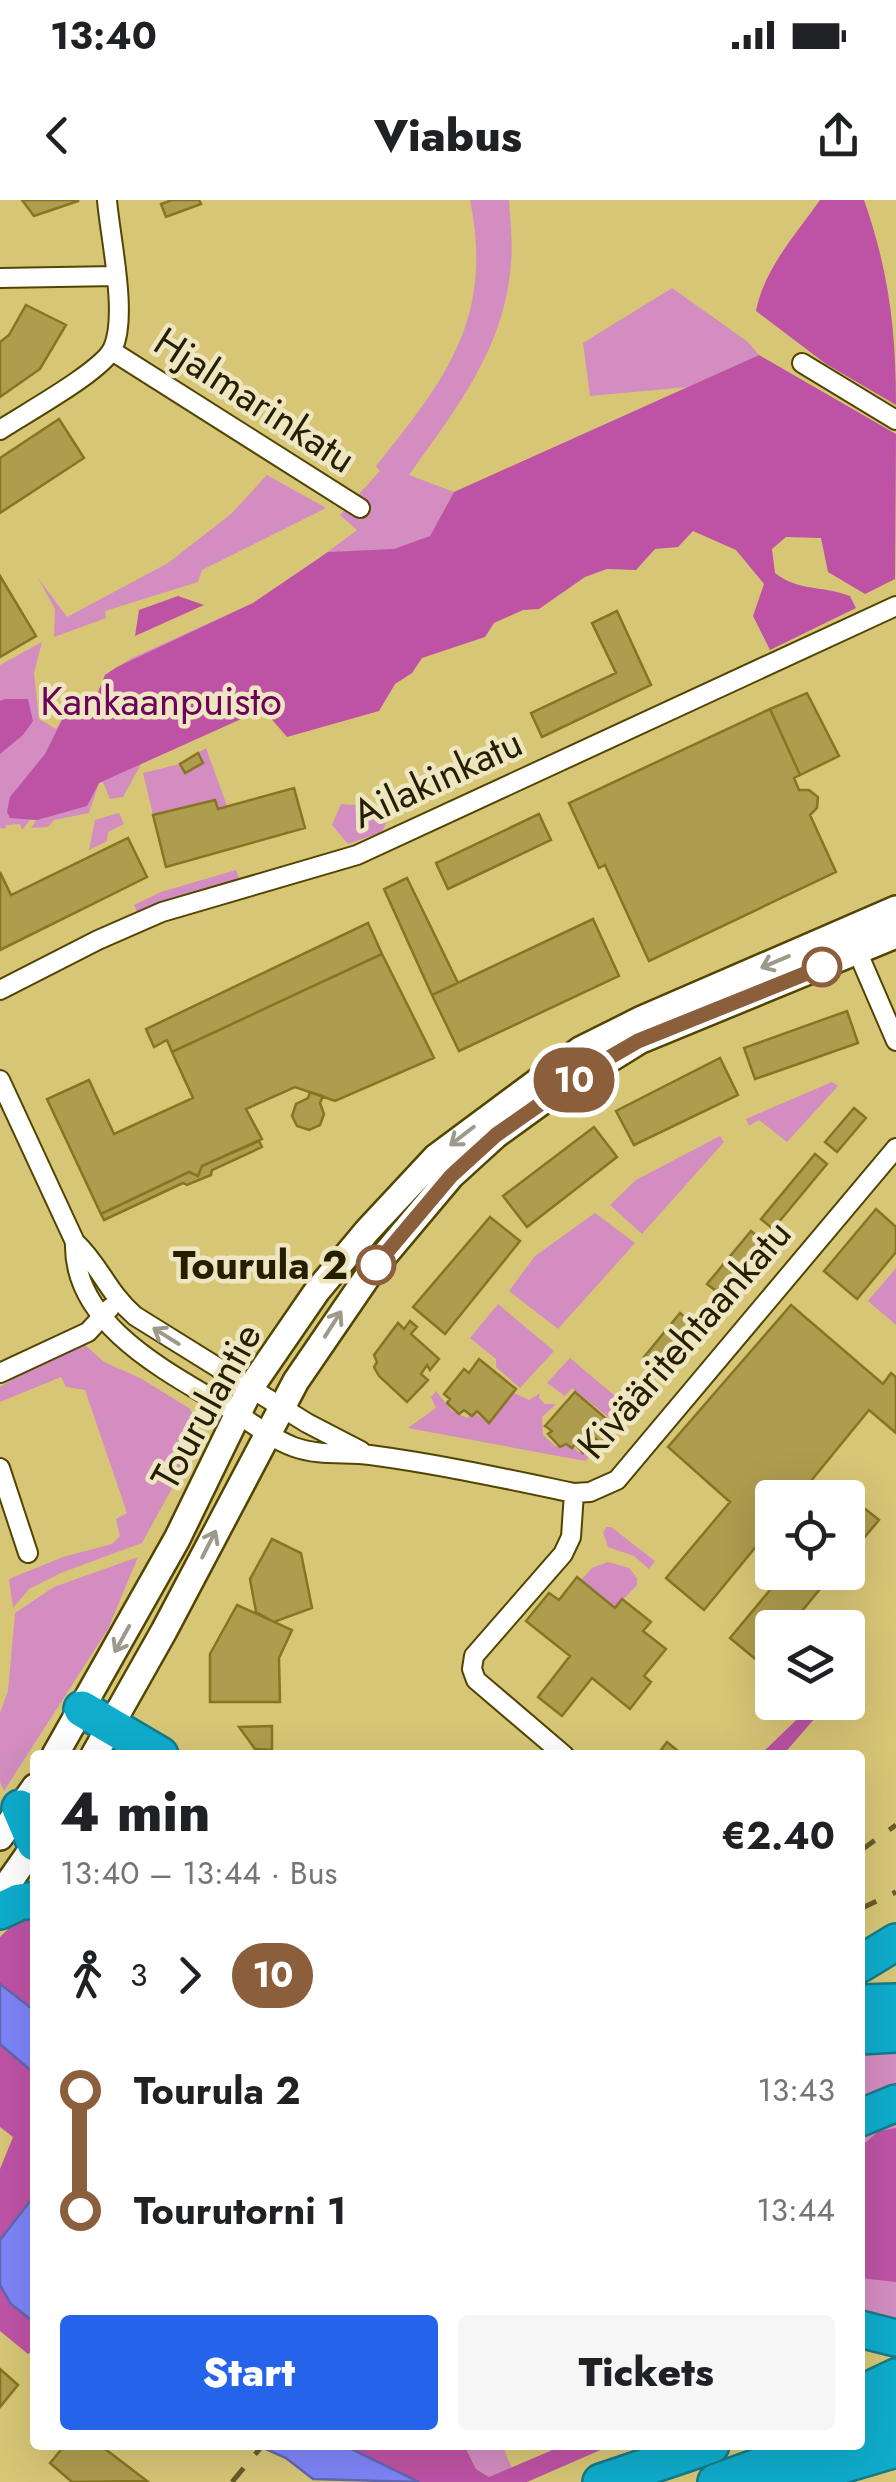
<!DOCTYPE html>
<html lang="en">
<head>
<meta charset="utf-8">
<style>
	:root { --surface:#fff; --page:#f6f6f6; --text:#202124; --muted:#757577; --accent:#2563eb }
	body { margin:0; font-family:Jost,sans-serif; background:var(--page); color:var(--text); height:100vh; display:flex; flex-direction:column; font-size:38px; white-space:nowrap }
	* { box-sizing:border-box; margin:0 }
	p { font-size:32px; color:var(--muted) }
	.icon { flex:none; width:55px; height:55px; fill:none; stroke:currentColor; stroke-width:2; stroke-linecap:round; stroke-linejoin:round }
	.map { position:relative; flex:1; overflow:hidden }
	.side { position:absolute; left:30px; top:1550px; width:835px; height:700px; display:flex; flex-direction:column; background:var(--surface); border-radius:10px; box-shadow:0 10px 40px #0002 }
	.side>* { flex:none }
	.badge { padding:0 20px; border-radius:32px; font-size:35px; line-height:65px }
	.controls { position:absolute; left:755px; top:1280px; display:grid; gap:20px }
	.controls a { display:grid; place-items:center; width:110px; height:110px; border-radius:10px; background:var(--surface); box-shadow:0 10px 40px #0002; font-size:50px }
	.map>.badge { position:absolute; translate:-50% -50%; box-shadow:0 0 0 5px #fff }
	.legs { display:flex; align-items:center; gap:15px; height:110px; padding:0 30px; font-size:32px }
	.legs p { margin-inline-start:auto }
	.summary { display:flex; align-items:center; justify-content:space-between; height:170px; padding:0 30px }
	h1 { font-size:55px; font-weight:800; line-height:75px }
	.action { display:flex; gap:20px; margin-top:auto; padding:20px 30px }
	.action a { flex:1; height:115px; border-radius:10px; background:var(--accent); color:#fff; font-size:40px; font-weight:800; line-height:115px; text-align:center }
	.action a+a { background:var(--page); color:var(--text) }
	ul { padding:0 30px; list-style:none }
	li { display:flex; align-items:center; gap:35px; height:120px; font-size:38px }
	li i { display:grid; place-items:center; width:15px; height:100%; margin:0 12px; background:currentColor }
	li i::after { content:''; width:25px; height:25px; margin:-12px; border:8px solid; border-radius:50%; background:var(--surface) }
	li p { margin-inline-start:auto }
	li:first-child i { background:linear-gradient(#0000 50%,currentColor 0) }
	li:last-child i { background:linear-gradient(currentColor 50%,#0000 0) }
	.status { display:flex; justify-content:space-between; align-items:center; height:70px; padding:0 50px; background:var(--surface); direction:ltr }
	.status svg { height:28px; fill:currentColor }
	header { display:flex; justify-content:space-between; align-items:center; height:130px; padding:0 30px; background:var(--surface); font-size:45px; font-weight:800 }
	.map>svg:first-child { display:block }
	.green { fill:#d38dc0 }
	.forest { fill:#be53a5 }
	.water { fill:#7d85f8; stroke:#6366ae; stroke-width:2.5 }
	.building { fill:#ae9d4e; stroke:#867521; stroke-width:2.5 }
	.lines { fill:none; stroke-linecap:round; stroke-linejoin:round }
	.street-casing { stroke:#524500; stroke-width:22 }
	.secondary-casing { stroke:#524500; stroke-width:30 }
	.highway-casing { stroke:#177a85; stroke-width:40 }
	.street { stroke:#fff; stroke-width:18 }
	.secondary { stroke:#fff; stroke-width:25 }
	.highway { stroke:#0faccc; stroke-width:35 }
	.rail { stroke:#665c2b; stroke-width:5; stroke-dasharray:18 18; stroke-linecap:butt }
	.oneway { stroke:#9d9a8c }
	.line-1-casing { stroke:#fff; stroke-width:22 }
	.line-1 { stroke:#8b5e3c; stroke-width:15 }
	.stop-1-dot { fill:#fff; stroke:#8b5e3c; stroke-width:5 }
	.labels { text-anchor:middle; stroke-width:9; stroke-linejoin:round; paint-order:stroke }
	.street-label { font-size:40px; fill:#251e00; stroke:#eee6c0 }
	.park-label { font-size:40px; fill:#6d025b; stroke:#eee6c0 }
	.stop-label { font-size:40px; font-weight:bold; fill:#251e00; stroke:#eee6c0; text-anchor:end }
</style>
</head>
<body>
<div class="status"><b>13:40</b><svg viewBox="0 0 49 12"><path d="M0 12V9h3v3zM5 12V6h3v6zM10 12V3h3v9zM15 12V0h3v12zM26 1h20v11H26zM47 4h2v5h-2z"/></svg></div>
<header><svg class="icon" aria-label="back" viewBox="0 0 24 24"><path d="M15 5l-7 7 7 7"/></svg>Viabus<svg class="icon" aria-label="share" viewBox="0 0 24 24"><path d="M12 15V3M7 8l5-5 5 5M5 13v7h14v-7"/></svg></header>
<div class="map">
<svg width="896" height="2282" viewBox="0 0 896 2282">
	<rect width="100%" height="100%" fill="#d7c676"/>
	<path class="green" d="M 470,0 L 509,0 C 510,20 513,42 511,62 C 506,146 456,209 409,275 L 454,292 L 430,336 L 263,509 L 141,564 L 123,597 L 110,599 L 103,582 L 99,583 L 89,613 L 54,620 L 48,627 L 31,628 L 36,620 L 30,620 L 22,630 L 20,624 L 6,625 L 5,629 L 0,628 L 0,465 L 42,442 L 34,473 L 39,519 L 56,529 L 64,516 L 90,512 L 105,475 L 132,458 L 253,403 L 290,380 L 357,330 L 340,315 L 380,271 L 376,266 C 446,179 494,118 470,0 Z
		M 672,88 L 748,142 L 759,155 L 688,187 L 590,196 L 583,143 Z
		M 267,275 L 326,308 L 202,370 L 198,382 L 105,411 L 106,418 L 54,437 L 55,409 L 38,378 L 67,417 L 168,363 L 231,314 Z
		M 206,548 L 227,606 L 218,609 L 214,600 L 153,615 L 143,573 L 180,564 Z
		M 341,604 L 364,606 L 376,614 L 393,607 L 382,632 L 348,644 L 332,625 Z
		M 119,613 L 124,624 L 108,632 L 107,641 L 89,650 L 95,620 Z
		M 236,670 L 240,681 L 137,712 L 134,705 L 161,692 Z
		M 832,882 L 838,886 L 787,942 L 759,920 L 749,926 L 746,919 Z
		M 720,936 L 724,942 L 642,1034 L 610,1005 L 636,980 Z
		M 595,1013 L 635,1043 L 558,1129 L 509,1091 L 535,1056 Z
		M 896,1068 L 896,1125 L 868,1101 Z
		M 498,1104 L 554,1151 L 520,1188 L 496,1167 L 496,1159 L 470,1138 Z
		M 85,1145 L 104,1162 L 140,1178 L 189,1208 L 197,1219 L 200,1237 L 142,1343 L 63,1372 L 29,1389 L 13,1408 L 9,1379 L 63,1357 L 112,1344 L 120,1336 L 116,1319 L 127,1313 L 85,1190 L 66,1187 L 61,1177 L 0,1202 L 0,1187 L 48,1157 Z
		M 570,1158 L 634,1212 L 585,1261 L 408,1228 L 436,1208 L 431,1197 L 436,1191 L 452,1211 L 467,1218 L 473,1212 L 487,1222 L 512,1192 L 529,1200 L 540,1193 L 539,1198 L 545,1204 L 556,1204 L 542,1217 L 543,1235 L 555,1246 L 573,1246 L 578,1252 L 585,1252 L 613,1228 L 612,1220 L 572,1188 L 565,1196 L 547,1183 Z
		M 607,1327 L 611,1327 L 655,1361 L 649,1369 L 634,1356 L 608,1347 L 603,1332 Z
		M 138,1357 L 108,1429 L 4,1591 L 0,1582 L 0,1513 L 8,1491 L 15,1413 L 54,1387 Z
		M 608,1362 L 629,1368 L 637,1378 L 637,1385 L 615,1408 L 581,1380 L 592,1368 Z
		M 896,1849 L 896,1894 L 860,1907 L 860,1850 Z
		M 896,1918 L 896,2125 L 860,2116 L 860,1930 Z
		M 464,2245 L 502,2245 L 512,2268 L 489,2277 L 476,2269 Z"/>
	<path class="forest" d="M 820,0 L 864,0 C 889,71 896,131 896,205 L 826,164 L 756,111 C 764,69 796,34 820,0 Z
		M 759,155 L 896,234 L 895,379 L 865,394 L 828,372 L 821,338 L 786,337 L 772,349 L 775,373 C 799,392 822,385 850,396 L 856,408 L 770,450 L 753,416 L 764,384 L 736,350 L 693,331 L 678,347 L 655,349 L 636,370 L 607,369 L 585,377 L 539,409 L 523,410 L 494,423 L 485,437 L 422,458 L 412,473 L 395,484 L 379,511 L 287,537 L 263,509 L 99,583 L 87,606 L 37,620 L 10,618 L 7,612 L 10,597 L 45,554 L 64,516 L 90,512 L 105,475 L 117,467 L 253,403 L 328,352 L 394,349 L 430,336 L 454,292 Z
		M 178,396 L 204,405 L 135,436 L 139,410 Z
		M 5,499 L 28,499 L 33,521 L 23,535 L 0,554 L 0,501 Z
		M 814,1503 L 828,1503 L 783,1555 L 760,1555 Z
		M 35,1714 L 35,1811 L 0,1784 L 0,1737 L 14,1723 Z
		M 0,1844 L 35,1874 L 35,1995 L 0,2040 L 0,1969 L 13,1937 L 0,1927 Z
		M 896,1928 L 896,2082 L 860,2078 L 860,1947 L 879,1931 Z
		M 0,2086 L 11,2104 L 35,2123 L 35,2149 L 28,2154 L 0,2131 Z
		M 343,2245 L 464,2245 L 476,2269 L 489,2277 L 564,2245 L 612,2245 L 527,2282 L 419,2282 Z"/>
	<path class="water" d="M 0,1784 L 35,1811 L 35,1874 L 0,1844 Z
		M 35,1995 L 35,2123 L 11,2104 L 0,2085 L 0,2040 Z
		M 257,2245 L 343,2245 L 419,2282 L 313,2279 L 286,2258 Z"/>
	<path class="building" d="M 22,0 L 78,0 L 78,1 L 34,16 Z
		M 172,0 L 199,0 L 201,4 L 166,17 L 161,4 Z
		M 26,105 L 66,125 L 40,169 L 0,197 L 0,142 L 9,135 Z
		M 59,219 L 84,258 L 0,313 L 0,258 Z
		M 0,376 L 36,436 L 0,457 Z
		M 617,411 L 651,485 L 542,537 L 531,513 L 616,473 L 592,423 Z
		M 807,493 L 839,556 L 800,575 L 770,509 Z
		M 770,509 L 800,575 L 794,578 L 799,590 L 809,590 L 818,597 L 817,608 L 810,615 L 836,672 L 649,761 L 605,665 L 599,668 L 569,603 Z
		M 198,553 L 203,563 L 185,573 L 180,564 Z
		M 294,588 L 305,628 L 166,667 L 153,615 L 215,600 L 218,609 Z
		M 539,614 L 551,640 L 448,689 L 436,663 Z
		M 128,638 L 147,677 L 0,750 L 0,672 L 11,695 Z
		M 407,678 L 458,783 L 432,795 L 384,689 Z
		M 593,719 L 619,776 L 459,851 L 432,795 Z
		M 368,723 L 382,754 L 172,852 L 167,840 L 154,847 L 146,829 Z
		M 382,754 L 434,858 L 335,901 L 295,887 L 246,909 L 262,939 L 202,966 L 198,976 L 189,972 L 101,1014 L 47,899 L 89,880 L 114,934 L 193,898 L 172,852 Z
		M 847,811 L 858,843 L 755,879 L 744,848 Z
		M 720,858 L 738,895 L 634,945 L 616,911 Z
		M 310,892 L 323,896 L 320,903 L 324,914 L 320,925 L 309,930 L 297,926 L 292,916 L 296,904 L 308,898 Z
		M 854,908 L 866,918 L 837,952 L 825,942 Z
		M 594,927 L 617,957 L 527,1027 L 503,996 Z
		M 259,941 L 262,947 L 212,970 L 211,975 L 187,985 L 183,983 L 104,1020 L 101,1014 L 189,972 L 198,976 L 202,966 Z
		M 815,954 L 827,964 L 773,1029 L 761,1019 Z
		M 876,1009 L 896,1027 L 896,1052 L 857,1099 L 824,1071 Z
		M 490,1017 L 520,1041 L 445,1134 L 413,1107 Z
		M 751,1031 L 763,1041 L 720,1094 L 707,1084 Z
		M 791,1105 L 883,1184 L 891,1173 L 896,1177 L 896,1233 L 869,1210 L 797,1298 L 772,1298 L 772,1327 L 704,1410 L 666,1378 L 730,1302 L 668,1247 Z
		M 680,1113 L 693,1124 L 657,1168 L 644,1157 Z
		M 410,1121 L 417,1127 L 411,1134 L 439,1159 L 430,1170 L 427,1165 L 421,1174 L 428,1180 L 407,1202 L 379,1176 L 374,1167 L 377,1162 L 374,1155 L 398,1123 L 404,1129 Z
		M 479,1159 L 516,1189 L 489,1223 L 477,1211 L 472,1216 L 464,1210 L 459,1214 L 447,1203 L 450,1199 L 444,1194 L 464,1169 L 469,1173 Z
		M 575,1192 L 610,1222 L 608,1226 L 611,1231 L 600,1243 L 596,1239 L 583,1253 L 575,1244 L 572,1248 L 566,1244 L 560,1247 L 548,1234 L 552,1231 L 545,1226 Z
		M 849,1296 L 879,1320 L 848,1357 L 848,1298 Z
		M 272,1339 L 301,1353 L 312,1408 L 274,1422 L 256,1412 L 250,1379 Z
		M 785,1372 L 834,1372 L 788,1428 L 772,1428 L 772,1446 L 759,1462 L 730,1438 Z
		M 577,1377 L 615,1408 L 622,1399 L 651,1422 L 643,1431 L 666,1449 L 644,1476 L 651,1482 L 630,1509 L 592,1478 L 562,1516 L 538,1497 L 570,1456 L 526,1421 L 549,1393 L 559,1400 Z
		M 237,1405 L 292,1430 L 279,1458 L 280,1502 L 210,1502 L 210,1454 Z
		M 272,1526 L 272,1550 L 255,1549 L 239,1527 Z
		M 667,1542 L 683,1555 L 657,1555 Z
		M 0,2169 L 18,2185 L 0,2207 Z
		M 65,2245 L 100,2245 L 147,2281 L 72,2282 L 50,2263 Z"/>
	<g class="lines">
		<defs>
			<path id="street" d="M 0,78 L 116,76
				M 112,151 L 360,308
				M 802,163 L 896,220
				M 0,230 C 24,214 103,171 113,148 C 128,115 110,37 107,0
				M 858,753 L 896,841
				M 0,790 L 98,740 L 162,712 L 357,655 L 896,406
				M 0,880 L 75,1042 C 100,1065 107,1092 135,1116 L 307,1223 L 361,1251
				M 75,1042 C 72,1125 168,1172 228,1208 C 249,1221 272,1239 294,1247 C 319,1256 345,1252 370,1255 C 438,1264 507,1279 574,1293 L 590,1292 L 617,1280 L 896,948
				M 0,1173 L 88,1132 L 110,1108
				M 0,1268 L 28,1353
				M 564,1555 L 476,1480 L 472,1469 L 474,1456 L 563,1354 L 571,1337 L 574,1293"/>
			<path id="secondary" d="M 55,1555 L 177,1339 L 251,1187 L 317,1091 L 367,1031 L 436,957 L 580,850 L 642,819 L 896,709
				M 94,1555 L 164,1431 L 296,1181 L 372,1070 L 451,976 L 496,935 L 547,898 L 639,841 L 896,735
				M 0,1637 L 35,1587
				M 0,1695 L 35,1645"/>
			<path id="highway" d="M 82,1509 L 160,1555
				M 20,1608 L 35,1643
				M 0,1711 L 19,1702 L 35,1700
				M 860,1764 L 896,1742
				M 860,1803 L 896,1802
				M 860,1836 L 896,1834
				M 860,1918 L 896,1903
				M 860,2129 L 896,2138
				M 860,2194 L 896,2177
				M 860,2230 L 896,2214
				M 601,2282 L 711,2245
				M 716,2282 L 819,2245
				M 784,2282 L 896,2249"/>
		</defs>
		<use href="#street" class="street-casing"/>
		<use href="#secondary" class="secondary-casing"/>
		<use href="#highway" class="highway-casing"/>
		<use href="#street" class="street"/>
		<use href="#secondary" class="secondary"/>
		<use href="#highway" class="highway"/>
		<path class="rail" d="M 860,1651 L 896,1625
			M 860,1709 L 896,1692
			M 232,2282 L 263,2245"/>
	</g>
	<defs><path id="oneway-shaft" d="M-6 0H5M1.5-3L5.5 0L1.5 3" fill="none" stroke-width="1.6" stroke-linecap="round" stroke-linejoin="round" transform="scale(2.5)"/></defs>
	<g class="oneway">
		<use href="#oneway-shaft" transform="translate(775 762) rotate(157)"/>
		<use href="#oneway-shaft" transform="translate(462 936) rotate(142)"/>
		<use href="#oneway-shaft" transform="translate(333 1124) rotate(-57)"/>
		<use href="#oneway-shaft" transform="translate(166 1136) rotate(-148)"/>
		<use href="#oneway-shaft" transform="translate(209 1344) rotate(-63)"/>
		<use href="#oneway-shaft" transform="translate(122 1439) rotate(119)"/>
	</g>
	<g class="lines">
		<defs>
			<path id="line-1" d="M 376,1065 L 451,976 L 496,935 L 593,867 L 638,841 L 822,767"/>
		</defs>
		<use href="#line-1" class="line-1-casing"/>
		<use href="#line-1" class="line-1"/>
	</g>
	<g class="stop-1-dot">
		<circle cx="822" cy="767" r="18"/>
		<circle cx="376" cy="1065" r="18"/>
	</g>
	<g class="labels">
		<g class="street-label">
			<text transform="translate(255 200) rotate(33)" y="14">Hjalmarinkatu</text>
			<text transform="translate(437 578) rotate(-25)" y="14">Ailakinkatu</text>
			<text transform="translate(684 1139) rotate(-49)" y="14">Kivääritehtaankatu</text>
			<text transform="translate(206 1206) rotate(-61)" y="14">Tourulantie</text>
		</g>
		<g class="park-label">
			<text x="161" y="515">Kankaanpuisto</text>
		</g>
		<g class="stop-label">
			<text x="348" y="1079">Tourula 2</text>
		</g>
	</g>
</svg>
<div class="controls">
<a><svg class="icon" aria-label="locate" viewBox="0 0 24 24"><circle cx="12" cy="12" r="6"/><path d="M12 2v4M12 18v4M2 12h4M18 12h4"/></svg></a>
<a><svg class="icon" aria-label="layers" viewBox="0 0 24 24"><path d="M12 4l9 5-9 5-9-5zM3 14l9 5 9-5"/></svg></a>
</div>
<b class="badge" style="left:574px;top:880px;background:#8b5e3c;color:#fff">10</b>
<section class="side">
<div class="summary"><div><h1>4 min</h1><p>13:40 – 13:44 · Bus</p></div><b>€2.40</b></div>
<div class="legs"><svg class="icon" aria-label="walk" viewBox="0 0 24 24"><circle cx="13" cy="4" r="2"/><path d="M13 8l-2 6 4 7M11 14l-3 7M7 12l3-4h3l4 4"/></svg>3<svg class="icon" aria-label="forward" viewBox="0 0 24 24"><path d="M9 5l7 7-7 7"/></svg><b class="badge" style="background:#8b5e3c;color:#fff">10</b></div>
<ul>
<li><i style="color:#8b5e3c"></i><b>Tourula 2</b><p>13:43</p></li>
<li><i style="color:#8b5e3c"></i><b>Tourutorni 1</b><p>13:44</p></li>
</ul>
<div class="action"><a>Start</a><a>Tickets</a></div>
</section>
</div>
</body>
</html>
